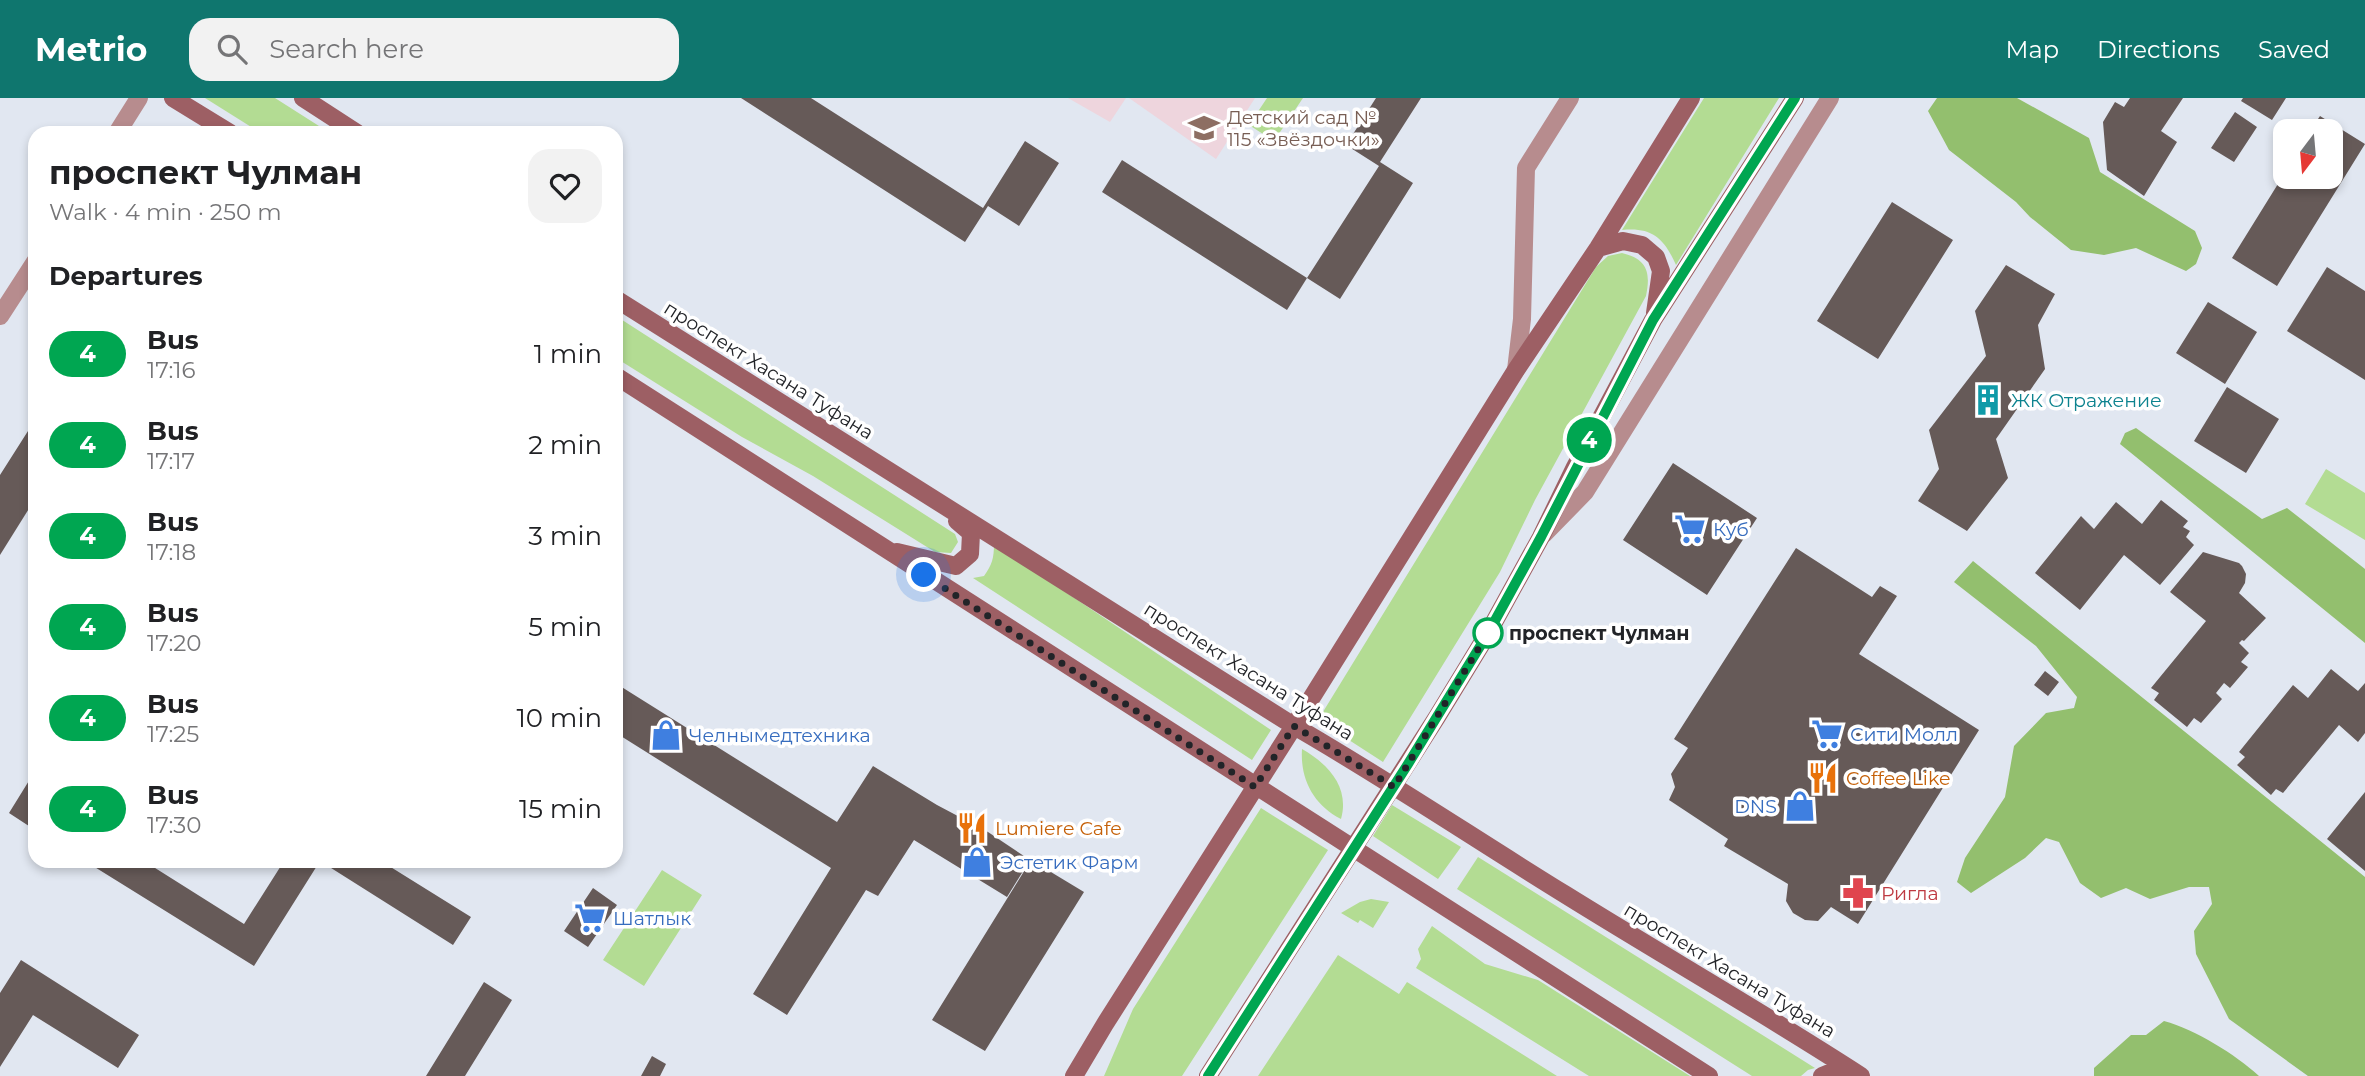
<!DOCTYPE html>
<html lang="en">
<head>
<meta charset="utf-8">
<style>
	:root { --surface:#fff; --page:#f2f2f2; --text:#202124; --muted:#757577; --accent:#0f766e }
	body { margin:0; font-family:Montserrat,sans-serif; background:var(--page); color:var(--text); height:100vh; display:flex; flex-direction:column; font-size:26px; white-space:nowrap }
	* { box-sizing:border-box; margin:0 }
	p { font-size:23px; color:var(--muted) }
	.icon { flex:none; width:38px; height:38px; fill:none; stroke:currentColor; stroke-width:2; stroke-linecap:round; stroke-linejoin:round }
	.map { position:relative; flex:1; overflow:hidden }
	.panel { position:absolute; left:28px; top:28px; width:595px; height:742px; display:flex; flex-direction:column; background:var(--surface); border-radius:21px; box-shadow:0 4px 10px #0003 }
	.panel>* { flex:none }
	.badge { padding:0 14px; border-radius:23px; font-size:24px; line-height:46px }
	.needle { width:46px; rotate:196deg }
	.tools { position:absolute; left:2273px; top:21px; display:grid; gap:14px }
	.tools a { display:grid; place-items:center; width:70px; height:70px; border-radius:14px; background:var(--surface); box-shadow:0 4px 10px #0003; font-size:35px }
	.you { position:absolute; width:35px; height:35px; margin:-18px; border:5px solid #fff; border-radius:50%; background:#1a73e8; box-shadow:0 0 0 10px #1a73e833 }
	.map>.badge { position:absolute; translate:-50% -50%; box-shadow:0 0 0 4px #fff }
	h2 { padding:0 21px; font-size:26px; line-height:63px }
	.round { display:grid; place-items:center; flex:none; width:74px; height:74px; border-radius:21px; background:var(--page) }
	.headline { display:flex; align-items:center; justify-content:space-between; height:119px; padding:0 21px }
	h1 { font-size:33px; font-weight:700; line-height:52px }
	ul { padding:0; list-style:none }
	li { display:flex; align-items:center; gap:21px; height:91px; padding:0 21px }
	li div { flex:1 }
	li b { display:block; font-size:26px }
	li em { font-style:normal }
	li .badge { min-width:77px; font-weight:700; text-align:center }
	header { display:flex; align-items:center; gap:42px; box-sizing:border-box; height:98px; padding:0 35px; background:var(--accent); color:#fff }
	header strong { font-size:33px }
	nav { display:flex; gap:38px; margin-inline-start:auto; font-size:24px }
	.search { width:490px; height:63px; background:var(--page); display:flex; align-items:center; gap:18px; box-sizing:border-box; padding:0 24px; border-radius:21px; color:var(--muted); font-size:26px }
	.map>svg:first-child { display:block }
	.education { fill:#eed5dd }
	.green { fill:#b3dc93 }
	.forest { fill:#93bf6e }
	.building { fill:#665a58 }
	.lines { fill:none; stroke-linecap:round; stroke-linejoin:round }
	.street { stroke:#b78c8e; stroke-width:18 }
	.secondary { stroke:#9d5f64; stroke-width:18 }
	.line-casing { stroke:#fff; stroke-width:16 }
	.line { stroke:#00a651; stroke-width:10 }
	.walk { stroke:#222428; stroke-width:7; stroke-dasharray:0 12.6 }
	.stop-dot { fill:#fff; stroke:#00a651; stroke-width:3.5 }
	.labels { text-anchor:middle; stroke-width:7; stroke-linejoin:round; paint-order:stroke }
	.education-label { font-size:19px; fill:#785e54; stroke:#fff; text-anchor:start }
	.street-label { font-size:19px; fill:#222428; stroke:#fff }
	.culture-label { font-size:19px; fill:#0d838f; stroke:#fff; text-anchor:start }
	.shop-label { font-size:19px; fill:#366cbe; stroke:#fff; text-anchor:start }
	.stop-label { font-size:19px; font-weight:bold; fill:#222428; stroke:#fff; text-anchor:start }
	.food-label { font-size:19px; fill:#c56008; stroke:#fff; text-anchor:start }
	.health-label { font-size:19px; fill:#be3a42; stroke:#fff; text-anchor:start }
</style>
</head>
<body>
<header>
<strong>Metrio</strong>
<div class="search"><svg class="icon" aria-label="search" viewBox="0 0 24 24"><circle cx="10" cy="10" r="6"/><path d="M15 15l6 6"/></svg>Search here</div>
<nav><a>Map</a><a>Directions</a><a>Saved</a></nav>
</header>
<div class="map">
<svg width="2365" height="978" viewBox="0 0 2365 978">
	<rect width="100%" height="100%" fill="#e1e7f1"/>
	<path class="education" d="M 1068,0 L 1126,0 L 1110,24 Z
		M 1129,0 L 1255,0 L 1216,61 Z"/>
	<path class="green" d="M 205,0 L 275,0 L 330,35 L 261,35 Z
		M 1267,0 L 1303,0 L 1274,43 L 1249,27 Z
		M 1704,0 L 1779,0 L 1676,167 C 1664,140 1652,129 1622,132 Z
		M 1622,155 C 1647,161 1651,174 1646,198 L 1535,402 L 1500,474 L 1383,664 L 1318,622 L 1596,169 L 1608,158 Z
		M 616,218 L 955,436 L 958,444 L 951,455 L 935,454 L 813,378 L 742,339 L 616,260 Z
		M 2326,371 L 2365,395 L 2365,442 L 2305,406 Z
		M 994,446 L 1271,632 L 1252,662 L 973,480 L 984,478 C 992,467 994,460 994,446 Z
		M 1302,651 C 1328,666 1350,689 1341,721 C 1314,707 1300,682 1302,651 Z
		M 1392,707 L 1461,749 L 1438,781 L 1373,738 Z
		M 1261,710 L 1328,752 L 1182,978 L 1104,978 L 1133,911 Z
		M 1478,759 L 1815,970 L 1808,972 L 1801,978 L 1752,978 L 1457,791 Z
		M 662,772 L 702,797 L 644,888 L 603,862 Z
		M 1371,801 L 1389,804 L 1373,830 L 1360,822 L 1358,825 L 1341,815 L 1360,804 Z
		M 1432,828 L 1485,866 L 1538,882 L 1690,978 L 1589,978 L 1416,870 L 1421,861 L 1418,851 Z
		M 1338,857 L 1399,896 L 1407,884 L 1557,978 L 1258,978 Z"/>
	<path class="forest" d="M 1937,0 L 2017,0 L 2089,40 L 2100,74 L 2195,133 L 2202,150 L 2196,166 L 2186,173 L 2136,150 L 2104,157 L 2071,152 L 2030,119 L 2016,104 L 1949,52 L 1928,13 Z
		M 2136,330 L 2262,421 L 2287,410 L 2365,471 L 2365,545 L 2120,346 L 2125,335 Z
		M 1973,463 L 2365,779 L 2365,978 L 2308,978 L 2229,921 L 2196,856 L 2194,833 L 2212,806 L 2209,789 L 2189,789 L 2150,801 L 2126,790 L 2101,800 L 2080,785 L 2059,744 L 2046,740 L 2025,760 L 1971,795 L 1957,784 L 1965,760 L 2005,699 L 2014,648 L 2046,615 L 2074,610 L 2077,599 L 2036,548 L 1954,484 Z
		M 2164,923 C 2196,932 2235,956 2259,978 L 2094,978 L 2094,970 L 2131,937 L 2146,937 Z"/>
	<path class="building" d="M 741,0 L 811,0 L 983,110 L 1025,43 L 1059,65 L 1019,128 L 988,108 L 965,144 Z
		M 1376,0 L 1421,0 L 1380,64 L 1413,85 L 1340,201 L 1307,180 L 1287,212 L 1102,94 L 1122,62 L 1307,180 L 1379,68 L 1346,47 Z
		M 2130,0 L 2183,0 L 2161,33 L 2177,44 L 2144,98 L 2107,72 L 2103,24 L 2115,4 L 2124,9 Z
		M 2243,0 L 2286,0 L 2272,22 L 2241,3 Z
		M 2235,14 L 2257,29 L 2234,64 L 2211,50 Z
		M 2320,18 L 2365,46 L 2277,188 L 2232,160 L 2286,73 L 2286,79 L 2331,79 L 2331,33 L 2310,33 Z
		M 1892,104 L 1953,142 L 1878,261 L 1817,223 Z
		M 2006,167 L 2055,196 L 2038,227 L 2045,271 L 1996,341 L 2008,380 L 1967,433 L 1918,403 L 1939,371 L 1929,332 L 1986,258 L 1975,213 Z
		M 2327,169 L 2365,193 L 2365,282 L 2287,233 Z
		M 2208,204 L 2257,234 L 2225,286 L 2176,255 Z
		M 2227,289 L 2279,321 L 2246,375 L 2194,343 Z
		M 35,322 L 35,401 L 0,457 L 0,377 Z
		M 1673,365 L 1757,420 L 1707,497 L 1623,442 Z
		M 2161,402 L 2188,423 L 2183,429 L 2190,433 L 2186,439 L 2194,447 L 2160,487 L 2124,457 L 2080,512 L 2035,475 L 2081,418 L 2094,431 L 2116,404 L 2142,426 Z
		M 1796,450 L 1872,499 L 1880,488 L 1897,498 L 1859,556 L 1979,632 L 1858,826 L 1831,809 L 1818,823 L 1805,822 L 1793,815 L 1786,803 L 1788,786 L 1724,748 L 1728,741 L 1669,702 L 1675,689 L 1671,676 L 1688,650 L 1674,641 Z
		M 2203,454 L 2239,465 L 2242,468 L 2246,476 L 2245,485 L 2239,495 L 2266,520 L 2244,543 L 2242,542 L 2239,545 L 2249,555 L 2241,564 L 2248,569 L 2230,590 L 2224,585 L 2216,595 L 2222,601 L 2201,625 L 2194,620 L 2187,629 L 2154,602 L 2159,595 L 2151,590 L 2206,523 L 2170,494 Z
		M 2331,571 L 2358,593 L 2365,585 L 2365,635 L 2358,644 L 2339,627 L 2283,695 L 2276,691 L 2271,697 L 2237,667 L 2245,659 L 2239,654 L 2293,587 L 2308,600 Z
		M 2045,573 L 2059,584 L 2048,598 L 2034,587 Z
		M 620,588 L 837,724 L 873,668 L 937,707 L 988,734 L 1030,762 L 1007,799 L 914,742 L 878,798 L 866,792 L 787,917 L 753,896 L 831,770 L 616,635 L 616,595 Z
		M 35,673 L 35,732 L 9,715 Z
		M 2365,694 L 2365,773 L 2327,741 Z
		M 1031,762 L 1084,794 L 985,953 L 932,922 Z
		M 85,763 L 144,763 L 244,826 L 284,763 L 381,763 L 471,819 L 453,847 L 320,763 L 254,868 Z
		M 593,790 L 617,807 L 588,849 L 564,833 Z
		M 21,862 L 139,937 L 118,970 L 33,917 L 0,969 L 0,895 Z
		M 484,884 L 512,902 L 465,978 L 426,978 Z
		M 652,958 L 666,966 L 660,978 L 641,978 Z"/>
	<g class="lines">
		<path class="street" d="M 117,35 L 139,0
			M 0,218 L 35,164
			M 1516,272 L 1522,221 L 1526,70 L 1570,0
			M 1544,436 L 1585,394 L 1830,0"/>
		<path class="secondary" d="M 173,0 L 230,35
			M 303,0 L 357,35
			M 1598,150 L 1623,143 L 1642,147 L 1656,159 L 1661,173 L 1655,215
			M 616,201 L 1294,628 C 1386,681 1475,741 1566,797 C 1664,858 1764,915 1861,978
			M 616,278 L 1709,978
			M 897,454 L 956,468 L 970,456 L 971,435 L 957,423
			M 1074,978 L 1105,926 L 1294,628 L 1516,272 L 1598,150 L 1691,0
			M 1208,978 L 1437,619 L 1487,537 L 1541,439 L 1575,369 L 1653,222 L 1795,0
			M 1822,978 L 1834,973 L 1854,978"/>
	</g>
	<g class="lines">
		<defs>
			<path id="line" d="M 1208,978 L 1408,666 L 1487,537 L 1541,439 L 1653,222 L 1795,0"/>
		</defs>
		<use href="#line" class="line-casing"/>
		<use href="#line" class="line"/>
		<path class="walk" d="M 924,477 L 1255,689 L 1294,628 L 1394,689 L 1488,535"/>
	</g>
	<defs>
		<symbol id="school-bare" viewBox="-9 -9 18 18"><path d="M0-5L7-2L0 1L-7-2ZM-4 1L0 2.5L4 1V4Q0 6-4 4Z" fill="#8d6e63" stroke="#fff" stroke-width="2.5" paint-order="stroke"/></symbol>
		<symbol id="building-bare" viewBox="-9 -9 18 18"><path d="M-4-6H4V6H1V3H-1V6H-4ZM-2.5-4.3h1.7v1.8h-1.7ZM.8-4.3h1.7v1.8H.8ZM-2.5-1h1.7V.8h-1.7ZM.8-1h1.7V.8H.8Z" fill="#0f9aa8" stroke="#fff" stroke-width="2.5" paint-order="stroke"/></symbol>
		<symbol id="supermarket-bare" viewBox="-9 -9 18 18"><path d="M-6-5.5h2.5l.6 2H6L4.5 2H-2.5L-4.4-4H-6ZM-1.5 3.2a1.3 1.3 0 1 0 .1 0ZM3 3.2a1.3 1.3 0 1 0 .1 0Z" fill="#3f7fe0" stroke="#fff" stroke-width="2.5" paint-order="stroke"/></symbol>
		<symbol id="shop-bare" viewBox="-9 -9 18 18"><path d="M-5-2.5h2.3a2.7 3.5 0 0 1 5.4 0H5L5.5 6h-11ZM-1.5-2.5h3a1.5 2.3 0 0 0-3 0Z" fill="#3f7fe0" stroke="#fff" stroke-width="2.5" paint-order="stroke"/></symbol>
		<symbol id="restaurant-bare" viewBox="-9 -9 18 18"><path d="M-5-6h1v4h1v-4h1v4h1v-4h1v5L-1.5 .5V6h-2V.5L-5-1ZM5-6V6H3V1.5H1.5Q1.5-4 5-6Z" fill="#e8710a" stroke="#fff" stroke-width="2.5" paint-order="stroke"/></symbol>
		<symbol id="pharmacy-bare" viewBox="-9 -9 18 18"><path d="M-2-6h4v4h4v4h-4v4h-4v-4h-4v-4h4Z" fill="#e0444e" stroke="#fff" stroke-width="2.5" paint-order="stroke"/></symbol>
	</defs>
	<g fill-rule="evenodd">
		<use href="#school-bare" x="1182" y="8" width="44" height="44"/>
		<use href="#building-bare" x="1966" y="280" width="44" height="44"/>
		<use href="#supermarket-bare" x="1668" y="409" width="44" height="44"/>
		<use href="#supermarket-bare" x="1805" y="614" width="44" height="44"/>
		<use href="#shop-bare" x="644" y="615" width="44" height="44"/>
		<use href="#restaurant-bare" x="1801" y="658" width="44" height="44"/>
		<use href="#shop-bare" x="1778" y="686" width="44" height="44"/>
		<use href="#restaurant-bare" x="950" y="708" width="44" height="44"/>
		<use href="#shop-bare" x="955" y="742" width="44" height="44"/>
		<use href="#pharmacy-bare" x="1836" y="773" width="44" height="44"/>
		<use href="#supermarket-bare" x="568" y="798" width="44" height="44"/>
	</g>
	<circle class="stop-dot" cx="1488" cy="535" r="14"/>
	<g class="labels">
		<g class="education-label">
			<text x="1227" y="26">Детский сад №<tspan x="1227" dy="22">115 «Звёздочки»</tspan></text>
		</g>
		<g class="street-label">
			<text transform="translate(769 272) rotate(32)" y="7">проспект Хасана Туфана</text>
			<text transform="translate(1249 573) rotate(32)" y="7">проспект Хасана Туфана</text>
			<text transform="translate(1730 872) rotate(31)" y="7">проспект Хасана Туфана</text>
		</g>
		<g class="culture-label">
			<text x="2011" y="309">ЖК Отражение</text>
		</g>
		<g class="shop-label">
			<text x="1713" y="438">Куб</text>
			<text x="1850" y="643">Сити Молл</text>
			<text x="689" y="644">Челнымедтехника</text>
			<text x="1777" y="715" text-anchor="end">DNS</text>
			<text x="1000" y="771">Эстетик Фарм</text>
			<text x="613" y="827">Шатлык</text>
		</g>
		<g class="stop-label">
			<text x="1509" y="542">проспект Чулман</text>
		</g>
		<g class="food-label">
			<text x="1846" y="687">Coffee Like</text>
			<text x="995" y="737">Lumiere Cafe</text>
		</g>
		<g class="health-label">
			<text x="1881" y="802">Ригла</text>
		</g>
	</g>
</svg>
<div class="tools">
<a><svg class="needle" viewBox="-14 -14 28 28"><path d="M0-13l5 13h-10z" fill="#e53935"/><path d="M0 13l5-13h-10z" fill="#757577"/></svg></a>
</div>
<div class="you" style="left:924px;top:477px"></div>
<b class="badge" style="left:1589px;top:342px;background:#00a651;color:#fff">4</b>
<section class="panel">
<div class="headline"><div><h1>проспект Чулман</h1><p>Walk · 4 min · 250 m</p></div><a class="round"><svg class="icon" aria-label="heart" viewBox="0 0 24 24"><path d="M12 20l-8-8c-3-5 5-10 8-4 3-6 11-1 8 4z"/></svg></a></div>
<h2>Departures</h2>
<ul>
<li><span class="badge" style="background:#00a651;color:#fff">4</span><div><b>Bus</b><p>17:16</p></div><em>1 min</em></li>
<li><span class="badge" style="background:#00a651;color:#fff">4</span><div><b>Bus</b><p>17:17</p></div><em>2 min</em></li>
<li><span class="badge" style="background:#00a651;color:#fff">4</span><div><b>Bus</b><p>17:18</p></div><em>3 min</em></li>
<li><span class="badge" style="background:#00a651;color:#fff">4</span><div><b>Bus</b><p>17:20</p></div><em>5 min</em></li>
<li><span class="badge" style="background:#00a651;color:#fff">4</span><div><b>Bus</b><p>17:25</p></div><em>10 min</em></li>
<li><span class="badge" style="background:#00a651;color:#fff">4</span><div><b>Bus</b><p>17:30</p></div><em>15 min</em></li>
</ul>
</section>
</div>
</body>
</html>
